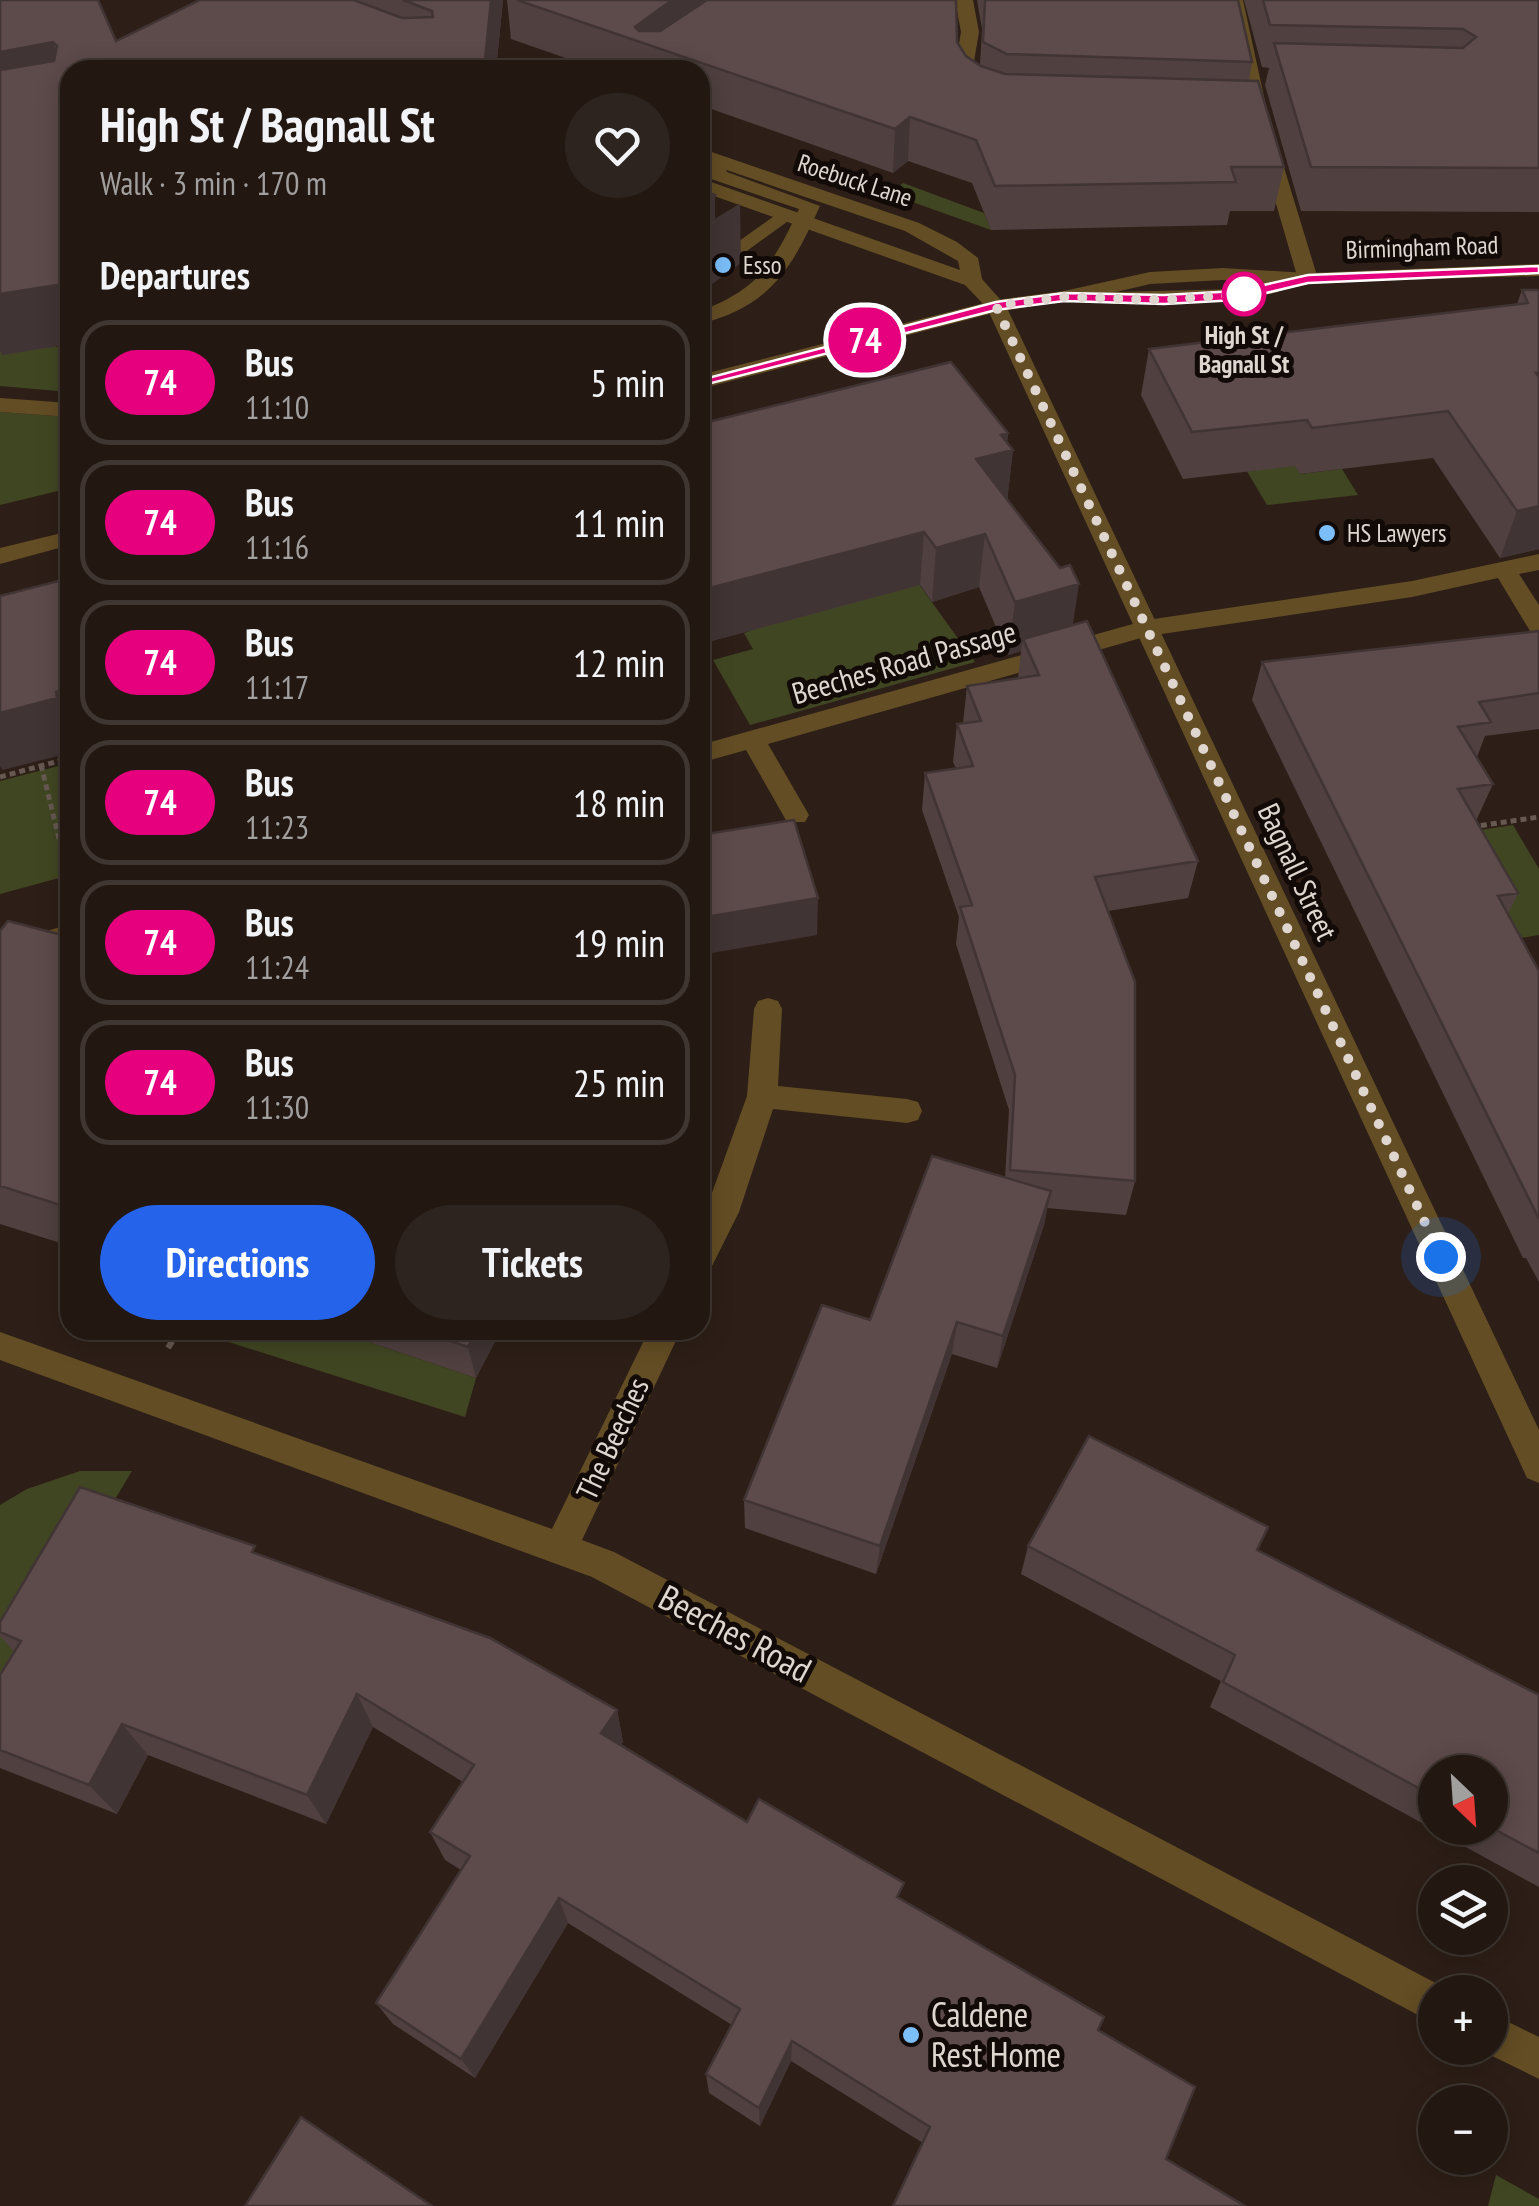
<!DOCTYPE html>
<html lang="en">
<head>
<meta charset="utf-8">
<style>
	:root { --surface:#221711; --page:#2e241f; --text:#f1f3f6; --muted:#a29f9f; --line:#3f3631; --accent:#2563eb }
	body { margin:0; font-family:"PT Sans Narrow",sans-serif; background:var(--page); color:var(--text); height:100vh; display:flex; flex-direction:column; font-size:38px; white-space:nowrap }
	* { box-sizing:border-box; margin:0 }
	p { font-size:32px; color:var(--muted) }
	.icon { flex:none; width:55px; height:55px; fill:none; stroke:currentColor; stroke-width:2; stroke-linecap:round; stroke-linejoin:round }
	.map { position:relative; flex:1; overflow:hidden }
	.sheet { position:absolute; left:60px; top:60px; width:650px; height:1280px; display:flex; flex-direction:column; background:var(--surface); border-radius:30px; box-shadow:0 5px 25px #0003,0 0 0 2px var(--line) }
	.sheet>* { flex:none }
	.badge { padding:0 20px; border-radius:32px; font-size:35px; line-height:65px }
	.needle { width:65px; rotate:155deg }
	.controls { position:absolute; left:1418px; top:1755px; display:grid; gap:20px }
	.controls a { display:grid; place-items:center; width:90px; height:90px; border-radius:50%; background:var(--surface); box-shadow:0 5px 25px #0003,0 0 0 2px var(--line); font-size:50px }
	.you { position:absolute; width:50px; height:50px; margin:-25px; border:8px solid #fff; border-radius:50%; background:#1a73e8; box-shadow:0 0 0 15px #1a73e833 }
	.map>.badge { position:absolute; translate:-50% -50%; box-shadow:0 0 0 5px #fff }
	h2 { padding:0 40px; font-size:38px; line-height:90px }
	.round { display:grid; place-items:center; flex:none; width:105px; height:105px; border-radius:52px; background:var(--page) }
	.overview { display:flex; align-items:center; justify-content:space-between; height:170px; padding:0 40px }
	h1 { font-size:48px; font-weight:700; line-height:75px }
	.cta { display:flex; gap:20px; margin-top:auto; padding:20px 40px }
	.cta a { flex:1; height:115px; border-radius:60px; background:var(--accent); color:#fff; font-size:40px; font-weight:700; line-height:115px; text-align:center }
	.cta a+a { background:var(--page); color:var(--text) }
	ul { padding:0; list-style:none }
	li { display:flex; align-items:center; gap:30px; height:125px; margin:0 20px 15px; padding:0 20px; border:5px solid var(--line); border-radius:30px }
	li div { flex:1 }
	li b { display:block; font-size:38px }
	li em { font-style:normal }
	li .badge { min-width:110px; font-weight:700; text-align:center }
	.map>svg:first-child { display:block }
	.green { fill:#414622 }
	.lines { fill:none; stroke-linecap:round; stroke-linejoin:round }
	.path-far2 { stroke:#665952; stroke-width:4; stroke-dasharray:5 4; stroke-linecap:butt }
	.path-far1 { stroke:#665952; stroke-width:5; stroke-dasharray:6 4; stroke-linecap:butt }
	.path { stroke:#665952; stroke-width:6; stroke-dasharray:8 5; stroke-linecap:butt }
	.service { fill:#634d24; fill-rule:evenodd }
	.minor { fill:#634d24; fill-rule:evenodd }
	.tertiary { fill:#634d24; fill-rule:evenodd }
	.wall { fill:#504040; fill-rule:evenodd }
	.shaded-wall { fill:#413434 }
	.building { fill:#5d4a4a; stroke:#413434; stroke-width:2.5 }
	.line { fill:#e6007e; stroke:#fff; stroke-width:2.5 }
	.walk { stroke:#e0d6d0; stroke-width:10; stroke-dasharray:0 18 }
	.poi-dot { fill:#7bbef8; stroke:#110a07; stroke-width:4 }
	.stop-dot { fill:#fff; stroke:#e6007e; stroke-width:5 }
	.labels { text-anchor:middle; stroke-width:10; stroke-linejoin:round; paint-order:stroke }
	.far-street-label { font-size:25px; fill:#e0d6d0; stroke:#110a07 }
	.far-poi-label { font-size:25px; fill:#e0d6d0; stroke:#110a07; text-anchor:start }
	.far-stop-label { font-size:25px; font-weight:bold; fill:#e0d6d0; stroke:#110a07 }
	.street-label { font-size:30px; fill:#e0d6d0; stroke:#110a07 }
	.near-street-label { font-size:35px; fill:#e0d6d0; stroke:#110a07 }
	.near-poi-label { font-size:35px; fill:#e0d6d0; stroke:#110a07; text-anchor:start }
</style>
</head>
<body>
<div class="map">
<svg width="1539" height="2206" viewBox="0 0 1539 2206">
	<rect width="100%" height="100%" fill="#2d1f17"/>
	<path class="green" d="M 903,183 L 984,213 L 991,230 L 890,194 Z
		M 0,338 L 55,342 L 56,347 L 70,345 L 70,392 L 0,386 Z
		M 0,412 L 70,417 L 70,488 L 0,505 Z
		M 1270,422 L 1300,474 L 1342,469 L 1358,495 L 1267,505 L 1221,428 Z
		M 913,576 L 975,662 L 750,725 L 713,660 L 753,649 L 744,633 Z
		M 70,763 L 70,875 L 0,894 L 0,781 Z
		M 1513,825 L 1539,869 L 1539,935 L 1508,940 L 1448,835 Z
		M 191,1330 L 333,1330 L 476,1378 L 465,1417 Z
		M 80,1471 L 132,1471 L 0,1690 L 0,1505 L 27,1489 Z
		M 1496,2175 L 1539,2199 L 1539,2206 L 1488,2206 Z"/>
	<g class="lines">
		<path class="path-far2" d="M 490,57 L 527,70"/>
		<path class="path-far1" d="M 41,765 L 65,863
			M 0,777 L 70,758
			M 1471,827 L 1539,817"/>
		<path class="path" d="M 65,860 L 70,882
			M 168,1348 L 179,1330"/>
		<path class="service" d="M 955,0 L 973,0 L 979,32 L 971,79 L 978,94 L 969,100 L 962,98 L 953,79 L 961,32 Z
			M 714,154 L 721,156 L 727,172 L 820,206 C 792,268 771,306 700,324 L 700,311 C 759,289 773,264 799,209 L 711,179 L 704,160 Z
			M 784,209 L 791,211 L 791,219 L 700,285 L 700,269 Z
			M 1539,554 L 1539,570 L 1519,574 L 1539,605 L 1539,633 L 1530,631 L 1498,578 L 1412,597 L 1148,636 L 768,744 L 809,815 L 805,822 L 787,822 L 746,750 L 700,763 L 700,745 L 1147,620 L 1412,581 Z
			M 70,924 L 70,946 L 0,967 L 0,945 Z"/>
		<path class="minor" d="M 1225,0 L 1243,0 L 1268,115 L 1318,279 L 1315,283 L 1301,283 L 1298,279 L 1250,115 Z
			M 700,148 L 919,223 L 957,242 L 978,258 L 982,279 L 1006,306 L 1539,1430 L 1539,1483 L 1527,1478 L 987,308 L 965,285 L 700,191 L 700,178 L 960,270 L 958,261 L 905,231 L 700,161 Z
			M 0,398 L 70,403 L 70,417 L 0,412 Z
			M 768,998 L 778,1001 L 782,1009 L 778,1086 L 907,1099 L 918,1102 L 922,1111 L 918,1120 L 907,1123 L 773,1109 L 739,1212 L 711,1268 L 700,1272 L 700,1226 L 747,1096 L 754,1009 L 758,1001 Z
			M 649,1330 L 681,1330 L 582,1540 L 614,1552 L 1449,1990 L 1435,1992 L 1435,2024 L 592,1577 L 0,1360 L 0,1332 L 552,1529 Z
			M 1490,2013 L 1539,2037 L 1539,2079 L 1476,2048 L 1490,2048 Z"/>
		<path class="tertiary" d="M 1539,264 L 1539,276 L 1277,283 L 1281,288 L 1278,292 L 1237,301 L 1113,304 L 1106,302 L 1105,294 L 997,312 L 700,389 L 700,375 L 996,300 L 1064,291 L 1150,272 L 1223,268 L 1308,273 ZM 1223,280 L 1266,283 L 1237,289 L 1116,292 L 1150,284 Z
			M 70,531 L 70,545 L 0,564 L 0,548 Z"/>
	</g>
	<path class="wall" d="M 0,0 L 116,41 L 200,0 L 503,0 L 496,70 L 70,70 L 70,344 L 2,355 L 0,350 Z
		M 507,0 L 956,0 L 957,42 L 966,56 L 980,65 L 982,29 L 977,0 L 1238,0 L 1252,62 L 1249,81 L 1284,167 L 1274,211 L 1230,211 L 1227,225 L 991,230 L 972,183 L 908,161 L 893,173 L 700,105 L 700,70 L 600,70 L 511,39 Z
		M 1244,0 L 1539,0 L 1539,212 L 1301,211 L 1265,85 L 1269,68 L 1262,67 Z
		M 1522,290 L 1539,290 L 1539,549 L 1500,558 L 1433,458 L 1300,474 L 1295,466 L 1183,479 L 1141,395 L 1149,349 L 1517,304 Z
		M 700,424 L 1008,433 L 1007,442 L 1013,450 L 1007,500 L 1198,861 L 1188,898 L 1108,911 L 1135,1181 L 1126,1215 L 1047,1208 L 1044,1225 L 997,1368 L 952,1354 L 876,1574 L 745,1528 L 744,1500 L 870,1320 L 1005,1178 L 1009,1110 L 956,944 L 959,917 L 922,810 L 925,773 L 956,768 L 953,762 L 957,724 L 963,723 L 967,686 L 1018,678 L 1021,651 L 1008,655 L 979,587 L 932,602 L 920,585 L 704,643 L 700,637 Z
		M 1539,631 L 1539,729 L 1485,736 L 1477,757 L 1493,784 L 1476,821 L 1518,893 L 1508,914 L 1539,971 L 1539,1282 L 1526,1258 L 1523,1258 L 1252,700 L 1262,662 Z
		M 0,931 L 70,937 L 70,1246 L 0,1224 Z
		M 333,1330 L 501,1330 L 476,1378 Z
		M 1028,1546 L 1257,1550 L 1539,1695 L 1539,1887 L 1210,1707 L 1221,1681 L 1021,1574 ZM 1435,1772 L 1490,1828 L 1435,1828 Z
		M 259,1555 L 617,1710 L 623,1742 L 621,1745 L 747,1822 L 900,1899 L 1104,2017 L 923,2143 L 791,2061 L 760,2126 L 709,2093 L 706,2074 L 732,2025 L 568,1923 L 475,2078 L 393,2024 L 376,2003 L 461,1870 L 445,1860 L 430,1832 L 463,1782 L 373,1727 L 326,1824 L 148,1755 L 117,1814 L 0,1768 L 0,1675 L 14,1652 L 0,1636 L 0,1622 Z"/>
	<path class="shaded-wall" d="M 491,0 L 503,0 L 496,70 L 484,70 Z
		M 672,0 L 713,0 L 704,20 L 636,41 L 635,27 Z
		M 53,42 L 69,98 L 0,111 L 0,52 Z
		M 910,117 L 908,161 L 893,173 L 895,129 Z
		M 715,195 L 715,223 L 740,205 L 741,263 L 700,293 L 700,207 Z
		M 70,283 L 70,344 L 2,355 L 0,350 L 0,294 Z
		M 1008,433 L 1006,452 L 1013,450 L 1007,503 L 976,459 L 1001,435 Z
		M 1539,506 L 1539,549 L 1500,558 L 1517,511 Z
		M 924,532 L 920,585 L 704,643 L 702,590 Z
		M 985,534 L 979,587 L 932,602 L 936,548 Z
		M 1079,584 L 1071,637 L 1023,639 L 1021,651 L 1008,655 L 1015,602 Z
		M 70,688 L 70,753 L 2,770 L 0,766 L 0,713 L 56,692 Z
		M 818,898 L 817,935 L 700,955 L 700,918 Z
		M 1051,1191 L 1044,1225 L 997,1368 L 1003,1336 Z
		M 957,1322 L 952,1354 L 876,1574 L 880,1546 Z
		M 477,1330 L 501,1330 L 476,1378 L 468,1347 Z
		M 357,1694 L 373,1727 L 326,1824 L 307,1795 Z
		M 617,1710 L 623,1742 L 608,1764 L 601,1733 Z
		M 122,1724 L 148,1755 L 117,1814 L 89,1785 Z
		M 559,1898 L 568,1923 L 475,2078 L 461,2059 Z
		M 792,2041 L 791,2061 L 760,2126 L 759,2108 Z"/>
	<path class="building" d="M 0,0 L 98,0 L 116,41 L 200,0 L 354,0 L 402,18 L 433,17 L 432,11 L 403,0 L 491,0 L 484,70 L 70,70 L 70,283 L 0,294 L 0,70 L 54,61 L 57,46 L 53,42 L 0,52 Z
		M 517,0 L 672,0 L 635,27 L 639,31 L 660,31 L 707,0 L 956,0 L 957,42 L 966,56 L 981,66 L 1005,74 L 1258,81 L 1284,167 L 1231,167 L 1236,182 L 995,186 L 976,140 L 910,117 L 895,129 Z
		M 985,0 L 1238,0 L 1252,62 L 1007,54 L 983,42 Z
		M 1263,0 L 1539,0 L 1539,168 L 1311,167 L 1274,43 L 1463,48 L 1476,37 L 1463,29 L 1270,25 Z
		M 700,189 L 715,195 L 700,207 Z
		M 740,205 L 700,234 L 700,229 Z
		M 1522,290 L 1539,290 L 1539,373 L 1536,373 L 1539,377 L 1539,506 L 1517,511 L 1448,411 L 1312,428 L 1307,420 L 1192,432 L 1149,349 L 1528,303 Z
		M 951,362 L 1008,433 L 1001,435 L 1013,450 L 976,459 L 1060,568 L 1070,565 L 1079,584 L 1015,602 L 985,534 L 936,548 L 924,532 L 702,590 L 700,587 L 700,424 Z
		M 70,578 L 70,688 L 56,692 L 57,698 L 0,713 L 0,596 Z
		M 1087,621 L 1198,861 L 1095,877 L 1135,982 L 1135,1181 L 1010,1170 L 1015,1075 L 960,907 L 972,905 L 925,773 L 973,766 L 957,724 L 981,721 L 967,686 L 1039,675 L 1023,639 Z
		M 1539,631 L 1539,693 L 1479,702 L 1491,722 L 1458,727 L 1493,784 L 1458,789 L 1518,893 L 1498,896 L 1539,971 L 1539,1219 L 1262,662 Z
		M 794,820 L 818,898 L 700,918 L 700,835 Z
		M 8,921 L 70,937 L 70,976 L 66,981 L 70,982 L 70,1208 L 0,1186 L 0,931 Z
		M 932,1156 L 1051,1191 L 1003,1336 L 957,1322 L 880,1546 L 744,1500 L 822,1305 L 870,1320 Z
		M 417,1330 L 477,1330 L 468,1347 Z
		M 1089,1436 L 1268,1527 L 1257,1550 L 1539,1695 L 1539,1853 L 1490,1827 L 1490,1772 L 1435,1772 L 1435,1797 L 1223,1682 L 1235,1655 L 1028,1546 Z
		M 80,1487 L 255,1546 L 252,1552 L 490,1638 L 617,1710 L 601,1733 L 747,1822 L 759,1799 L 904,1883 L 897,1897 L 1104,2017 L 1098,2030 L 1195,2087 L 1166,2159 L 1245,2206 L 893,2206 L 930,2127 L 792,2041 L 759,2108 L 706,2074 L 740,2009 L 559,1898 L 461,2059 L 376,2003 L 470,1856 L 430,1832 L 474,1765 L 357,1694 L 307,1795 L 122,1724 L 89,1785 L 0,1750 L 0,1675 L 21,1641 L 0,1632 L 0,1622 Z
		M 301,2117 L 432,2206 L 245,2206 Z"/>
	<path class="line" d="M 1539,266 L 1539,273 L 1308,283 L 1237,300 L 1164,304 L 1064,301 L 996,310 L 700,386 L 693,382 L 996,302 L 1064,293 L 1164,295 L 1237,291 L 1308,275 Z"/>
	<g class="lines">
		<path class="walk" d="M 1244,294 L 1164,300 L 1064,297 L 996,306 L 1441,1257"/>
	</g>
	<g class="poi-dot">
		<circle cx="723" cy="265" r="10"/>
		<circle cx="1327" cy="533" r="10"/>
		<circle cx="911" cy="2035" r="10"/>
	</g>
	<circle class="stop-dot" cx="1244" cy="294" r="20"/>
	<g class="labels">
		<g class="far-street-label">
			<text transform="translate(855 180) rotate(18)" y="9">Roebuck Lane</text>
			<text transform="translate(1422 247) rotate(-2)" y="9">Birmingham Road</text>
		</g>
		<g class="far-poi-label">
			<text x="743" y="274">Esso</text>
			<text x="1347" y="542">HS Lawyers</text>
		</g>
		<g class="far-stop-label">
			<text x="1244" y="344">High St /<tspan x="1244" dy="29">Bagnall St</tspan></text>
		</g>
		<g class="street-label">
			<text transform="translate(904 663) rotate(-16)" y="10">Beeches Road Passage</text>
			<text transform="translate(1297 872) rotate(65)" y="10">Bagnall Street</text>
			<text transform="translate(613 1439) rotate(-65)" y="10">The Beeches</text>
		</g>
		<g class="near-street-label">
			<text transform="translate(735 1634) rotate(28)" y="12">Beeches Road</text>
		</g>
		<g class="near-poi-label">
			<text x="931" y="2027">Caldene<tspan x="931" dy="40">Rest Home</tspan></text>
		</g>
	</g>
</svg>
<div class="controls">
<a><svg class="needle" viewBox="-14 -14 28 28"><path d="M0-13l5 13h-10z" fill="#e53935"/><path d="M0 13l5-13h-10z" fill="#a29f9f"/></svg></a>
<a><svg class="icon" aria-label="layers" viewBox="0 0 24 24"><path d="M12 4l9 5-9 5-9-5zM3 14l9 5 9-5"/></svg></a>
<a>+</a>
<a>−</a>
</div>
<div class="you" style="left:1441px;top:1257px"></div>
<b class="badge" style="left:865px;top:340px;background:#e6007e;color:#fff">74</b>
<section class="sheet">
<div class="overview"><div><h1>High St / Bagnall St</h1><p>Walk · 3 min · 170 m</p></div><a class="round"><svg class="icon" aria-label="heart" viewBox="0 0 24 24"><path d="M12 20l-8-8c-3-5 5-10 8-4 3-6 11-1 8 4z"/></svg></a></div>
<h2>Departures</h2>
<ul>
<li><span class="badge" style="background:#e6007e;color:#fff">74</span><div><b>Bus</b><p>11:10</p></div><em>5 min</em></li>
<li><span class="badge" style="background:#e6007e;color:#fff">74</span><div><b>Bus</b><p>11:16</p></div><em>11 min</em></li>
<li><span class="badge" style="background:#e6007e;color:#fff">74</span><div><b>Bus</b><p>11:17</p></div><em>12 min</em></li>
<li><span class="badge" style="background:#e6007e;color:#fff">74</span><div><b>Bus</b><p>11:23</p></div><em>18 min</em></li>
<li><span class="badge" style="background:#e6007e;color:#fff">74</span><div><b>Bus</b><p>11:24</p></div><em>19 min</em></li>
<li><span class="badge" style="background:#e6007e;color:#fff">74</span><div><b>Bus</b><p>11:30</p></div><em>25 min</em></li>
</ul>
<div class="cta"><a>Directions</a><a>Tickets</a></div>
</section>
</div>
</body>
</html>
